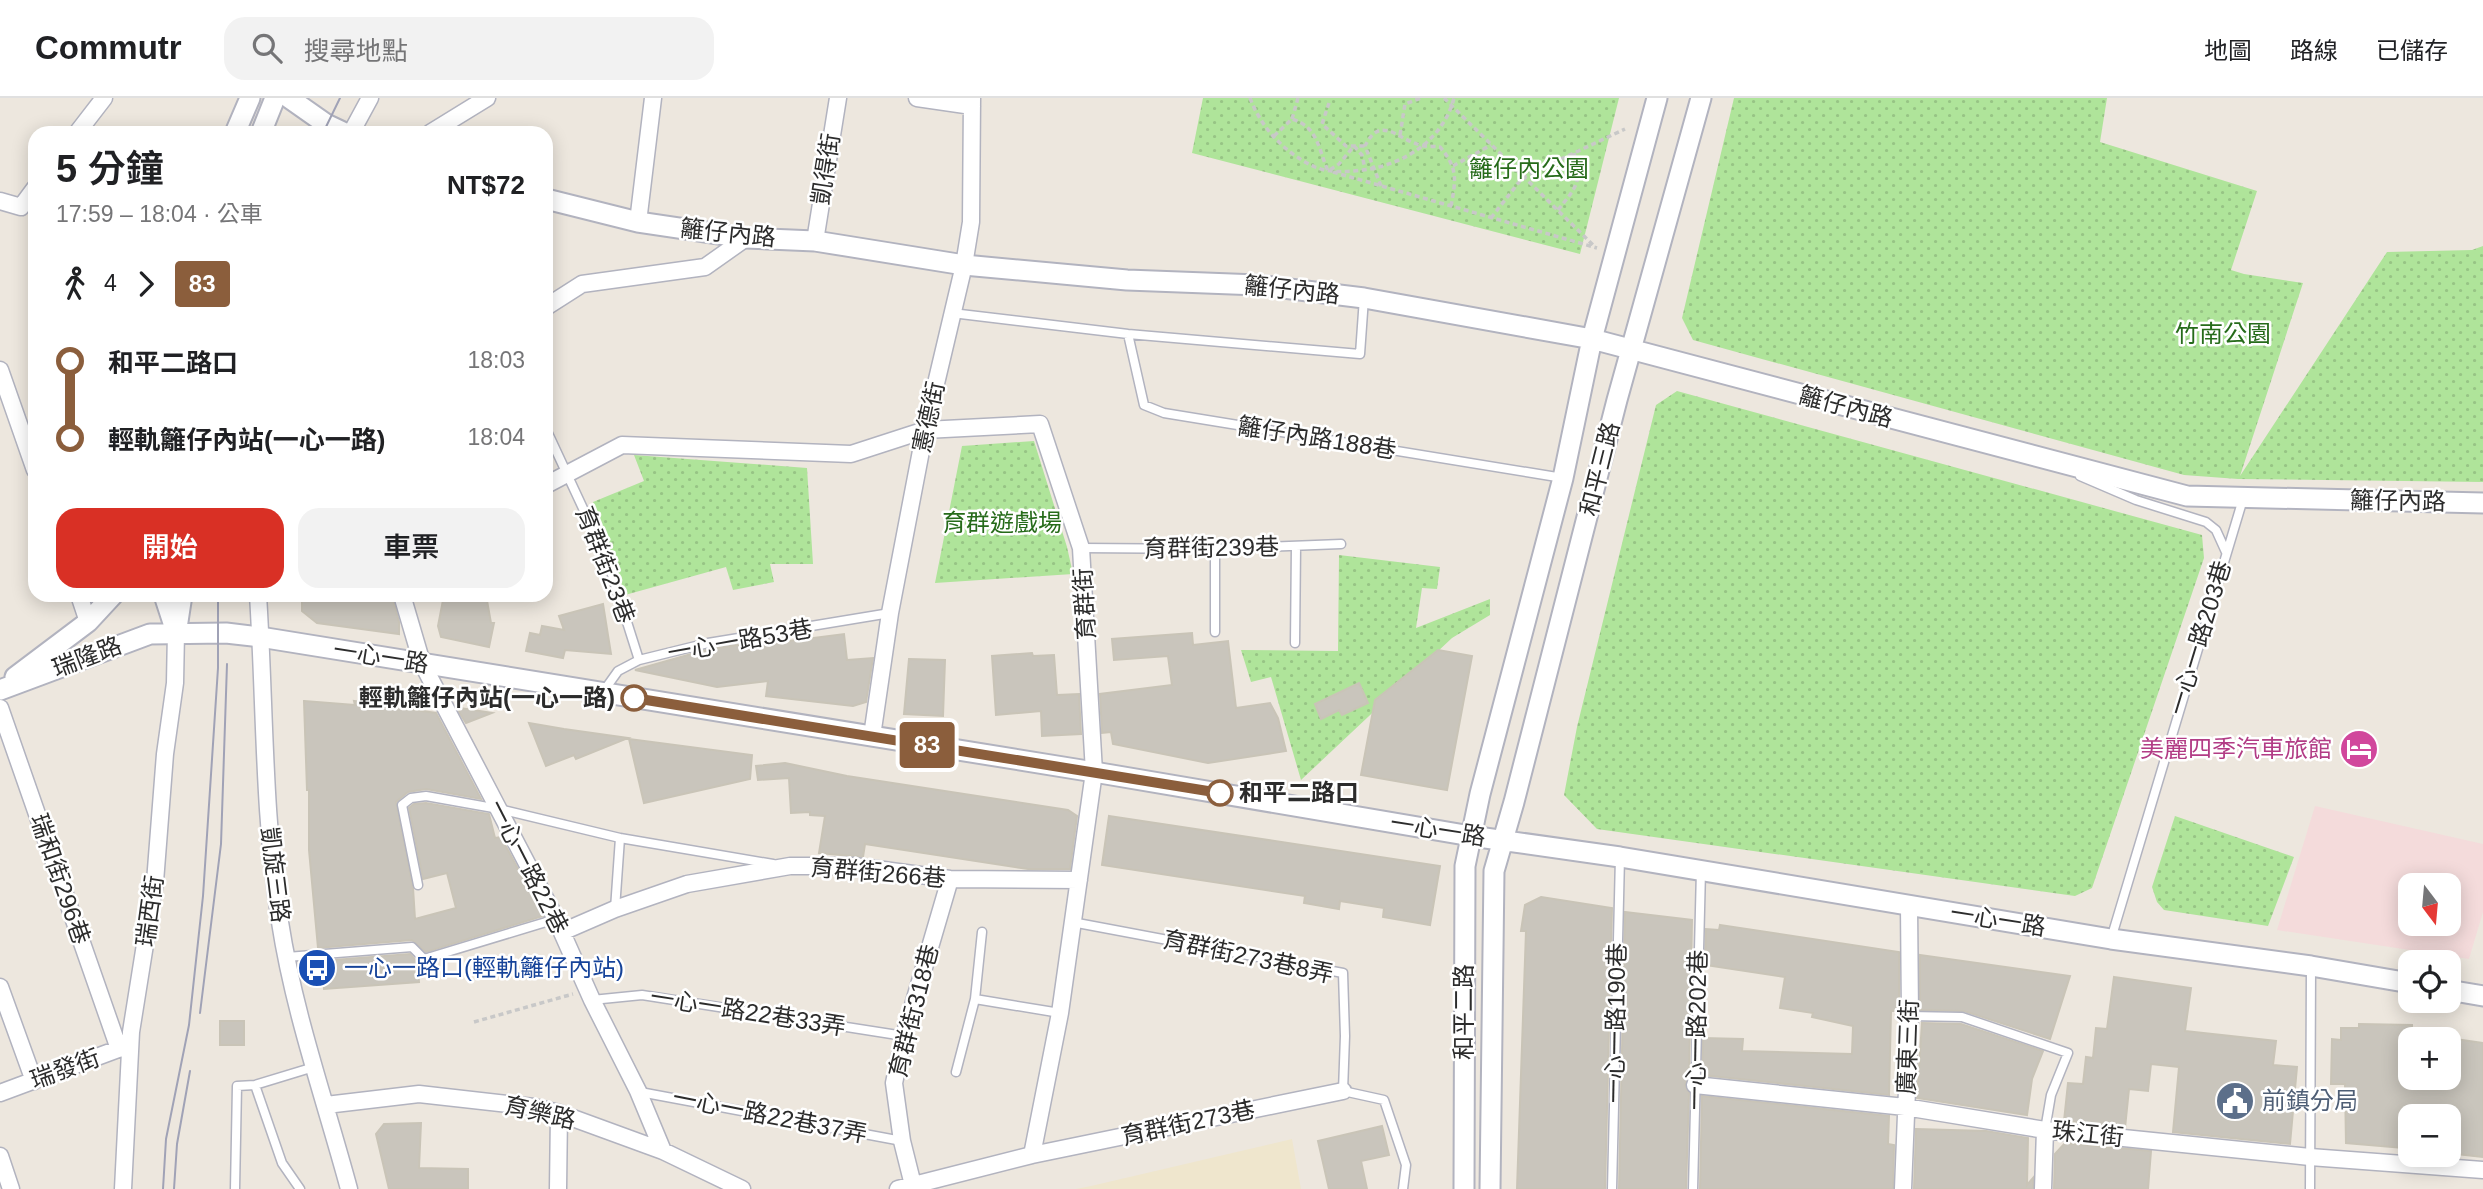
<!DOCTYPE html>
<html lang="zh-TW">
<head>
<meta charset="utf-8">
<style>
	:root { --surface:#fff; --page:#f2f2f2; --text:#202124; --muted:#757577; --line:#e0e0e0; --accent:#d93025 }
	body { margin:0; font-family:Arial,"Noto Sans TC",sans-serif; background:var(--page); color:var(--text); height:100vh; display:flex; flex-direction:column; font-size:26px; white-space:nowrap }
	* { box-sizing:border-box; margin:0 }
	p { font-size:23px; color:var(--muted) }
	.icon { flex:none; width:38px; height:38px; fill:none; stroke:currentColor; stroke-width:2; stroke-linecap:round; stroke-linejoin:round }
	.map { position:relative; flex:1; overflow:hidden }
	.sheet { position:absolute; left:28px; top:28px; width:525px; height:476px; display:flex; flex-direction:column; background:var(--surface); border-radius:21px; box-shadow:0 4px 18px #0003 }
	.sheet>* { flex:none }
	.badge { padding:0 14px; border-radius:5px; font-size:24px; line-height:46px }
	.needle { width:46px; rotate:164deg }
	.tools { position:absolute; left:2398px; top:775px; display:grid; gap:14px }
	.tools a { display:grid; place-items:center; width:63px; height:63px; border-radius:14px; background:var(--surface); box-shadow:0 4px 18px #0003; font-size:35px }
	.map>.badge { position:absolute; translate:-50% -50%; box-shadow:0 0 0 4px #fff }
	.legs { display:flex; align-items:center; gap:10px; height:77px; padding:0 28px; font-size:23px }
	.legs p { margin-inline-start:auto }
	.overview { display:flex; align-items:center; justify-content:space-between; height:119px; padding:0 28px }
	h1 { font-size:38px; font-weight:600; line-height:52px }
	.button { display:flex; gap:14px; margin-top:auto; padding:14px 28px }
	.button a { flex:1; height:80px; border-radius:21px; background:var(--accent); color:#fff; font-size:28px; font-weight:600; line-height:80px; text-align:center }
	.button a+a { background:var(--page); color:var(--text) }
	ul { padding:0 28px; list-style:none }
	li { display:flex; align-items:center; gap:24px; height:77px; font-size:26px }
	li i { display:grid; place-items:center; width:10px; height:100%; margin:0 9px; background:currentColor }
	li i::after { content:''; width:18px; height:18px; margin:-9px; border:5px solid; border-radius:50%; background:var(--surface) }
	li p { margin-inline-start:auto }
	li:first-child i { background:linear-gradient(#0000 50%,currentColor 0) }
	li:last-child i { background:linear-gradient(currentColor 50%,#0000 0) }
	header { display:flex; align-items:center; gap:42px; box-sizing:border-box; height:98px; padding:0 35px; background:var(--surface); border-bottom:2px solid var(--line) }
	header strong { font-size:33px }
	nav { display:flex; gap:38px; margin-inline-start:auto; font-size:24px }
	.search { width:490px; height:63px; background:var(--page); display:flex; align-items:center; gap:18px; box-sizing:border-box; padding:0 24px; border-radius:21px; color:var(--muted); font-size:26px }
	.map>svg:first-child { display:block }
	.education { fill:#efe6cd }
	.medical { fill:#f4dbdb; fill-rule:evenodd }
	.green { fill:url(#green-dots) }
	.building { fill:#c9c5bc; stroke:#c9c4b7; stroke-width:2 }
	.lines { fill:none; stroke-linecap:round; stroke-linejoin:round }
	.service-casing { stroke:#b2b3bf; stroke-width:11 }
	.minor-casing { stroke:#b2b3bf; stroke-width:19 }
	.tertiary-casing { stroke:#b2b3bf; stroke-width:23 }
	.path { stroke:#c8c8c8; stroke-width:3.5; stroke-dasharray:5 3.5; stroke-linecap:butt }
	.service { stroke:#fff; stroke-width:8 }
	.minor { stroke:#fff; stroke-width:16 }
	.tertiary { stroke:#fff; stroke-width:19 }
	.tram { stroke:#a0a2b6; stroke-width:2 }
	.line-1-casing { stroke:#fff; stroke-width:16 }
	.line-1 { stroke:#8b5e3c; stroke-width:10 }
	.stop-1-dot { fill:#fff; stroke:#8b5e3c; stroke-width:3.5 }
	.labels { text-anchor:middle; stroke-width:5; stroke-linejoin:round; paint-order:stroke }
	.street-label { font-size:24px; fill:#2c2c2c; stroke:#fff }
	.park-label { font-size:24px; fill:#266b1a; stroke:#fff }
	.stop-label { font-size:24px; font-weight:bold; fill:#2c2c2c; stroke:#fff; text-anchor:end }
	.hotel-label { font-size:24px; fill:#b23c85; stroke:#fff; text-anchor:end }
	.transit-label { font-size:24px; fill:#164399; stroke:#fff; text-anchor:start }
	.service-label { font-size:24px; fill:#4e5e75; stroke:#fff; text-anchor:start }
</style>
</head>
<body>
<header>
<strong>Commutr</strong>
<div class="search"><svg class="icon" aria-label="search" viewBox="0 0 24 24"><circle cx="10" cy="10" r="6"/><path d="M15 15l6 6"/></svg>搜尋地點</div>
<nav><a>地圖</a><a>路線</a><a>已儲存</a></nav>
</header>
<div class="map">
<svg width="2483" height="1091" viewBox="0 0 2483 1091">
	<defs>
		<pattern id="green-dots" width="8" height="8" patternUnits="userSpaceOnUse" patternTransform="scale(1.75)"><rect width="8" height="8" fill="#afe49a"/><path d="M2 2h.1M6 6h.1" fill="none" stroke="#97c485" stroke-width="1.8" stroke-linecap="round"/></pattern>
	</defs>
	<rect width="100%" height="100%" fill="#ede7de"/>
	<path class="education" d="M 1292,1041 L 1301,1091 L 1076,1091 L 1091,1088 Z"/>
	<path class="medical" d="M 2315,708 L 2483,746 L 2483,814 L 2469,861 L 2277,832 ZM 2410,788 L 2448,788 L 2448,826 L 2410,826 Z"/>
	<path class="green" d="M 1203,0 L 1619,0 L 1580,156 L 1192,55 Z
		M 1734,0 L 2107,0 L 2100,44 L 2257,93 L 2231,172 L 2244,176 L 2303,185 L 2240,378 L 2387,154 L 2472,152 L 2483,148 L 2483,384 L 2238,381 L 2184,377 L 1693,242 L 1682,220 Z
		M 1677,293 L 2202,437 L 2204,460 L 2092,790 L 2075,798 L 1597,731 L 1564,697 L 1577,629 L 1656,307 Z
		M 1034,343 L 1067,449 L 1073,476 L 935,485 L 962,348 Z
		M 634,357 L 807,370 L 813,466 L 770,466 L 774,484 L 733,492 L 726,469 L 625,497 L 593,404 L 644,383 Z
		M 1339,457 L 1440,469 L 1437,491 L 1422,490 L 1416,530 L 1490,501 L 1490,517 L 1452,540 L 1301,682 L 1271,579 L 1251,584 L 1241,552 L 1338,553 Z
		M 2175,718 L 2294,759 L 2268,828 L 2164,812 L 2157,804 L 2152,789 Z"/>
	<path class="building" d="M 302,497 L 392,497 L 399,524 L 399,536 L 317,525 L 302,513 Z
		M 444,497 L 486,497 L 491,525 L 494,525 L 489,549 L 441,539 L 438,528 Z
		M 603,506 L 611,556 L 565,552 L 563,560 L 526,553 L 530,535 L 540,537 L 542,528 L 564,532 L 559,518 Z
		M 1192,535 L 1193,547 L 1228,543 L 1236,610 L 1270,605 L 1278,620 L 1286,653 L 1208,665 L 1113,646 L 1111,634 L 1102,635 L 1100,596 L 1172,587 L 1168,558 L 1114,562 L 1112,541 Z
		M 844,536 L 847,562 L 873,560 L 866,604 L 853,608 L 766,598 L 768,583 L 717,589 L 635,572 L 709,551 L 781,541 L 782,544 Z
		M 1438,552 L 1472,558 L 1447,692 L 1361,677 L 1375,602 Z
		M 1032,555 L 1033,558 L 1054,557 L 1057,597 L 1079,596 L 1081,636 L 1042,638 L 1041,613 L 996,617 L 992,558 Z
		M 909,561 L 945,562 L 943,618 L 904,616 Z
		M 1359,585 L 1368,605 L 1342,617 L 1339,612 L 1321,621 L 1315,606 Z
		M 304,603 L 355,607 L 354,603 L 436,615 L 481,701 L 426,691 L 408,694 L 396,704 L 413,790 L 415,821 L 456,810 L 447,775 L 423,781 L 409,710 L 414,706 L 426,705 L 489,716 L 495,740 L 501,739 L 543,818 L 426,854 L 412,842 L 318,850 L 309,752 L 309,692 L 307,692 Z
		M 460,610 L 492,615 L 466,625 L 459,614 Z
		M 529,625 L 564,631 L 628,640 L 576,661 L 574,657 L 546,668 Z
		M 629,641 L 752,657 L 750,681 L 644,705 Z
		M 785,665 L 847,678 L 1068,712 L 1077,718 L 1070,771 L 1028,771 L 865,746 L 863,759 L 819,755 L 825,718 L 810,717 L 810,714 L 791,715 L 789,680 L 758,682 L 756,668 Z
		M 1109,718 L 1440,768 L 1430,827 L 1383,819 L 1384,810 L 1340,803 L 1339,811 L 1304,805 L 1305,798 L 1102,767 Z
		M 1541,799 L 1612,810 L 1605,1091 L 1517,1091 L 1526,833 L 1521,833 L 1525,807 Z
		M 1625,814 L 1692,822 L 1689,978 L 1685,987 L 1689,995 L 1686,1091 L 1619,1091 Z
		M 1720,827 L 1899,854 L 1899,913 L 1891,913 L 1889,997 L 1702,977 L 1703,940 L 1743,941 L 1742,953 L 1852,956 L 1853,928 L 1812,919 L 1813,915 L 1780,910 L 1785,879 L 1705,867 L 1706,831 L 1719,832 Z
		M 410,856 L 417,864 L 419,884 L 324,891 L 322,863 Z
		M 1920,857 L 2070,878 L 2050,941 L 1964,913 L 1920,912 Z
		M 2114,879 L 2191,890 L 2185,933 L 2276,943 L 2273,967 L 2297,969 L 2290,1046 L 2173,1034 L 2179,969 L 2151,966 L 2148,993 L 2129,991 L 2125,1030 L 2064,1023 L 2068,985 L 2083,986 L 2086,959 L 2093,960 L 2096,930 L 2107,931 Z
		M 220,923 L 244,923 L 244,947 L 220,947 Z
		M 1922,925 L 1961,926 L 2043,953 L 2032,981 L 2027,1017 L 1917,1000 Z
		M 2359,926 L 2412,927 L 2410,980 L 2448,980 L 2448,940 L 2483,945 L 2483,1059 L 2448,1055 L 2448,1018 L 2404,1018 L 2403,1050 L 2346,1045 L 2345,986 L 2331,986 L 2332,941 L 2341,942 L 2341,930 L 2359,930 Z
		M 1702,998 L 1889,1018 L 1888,1046 L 1894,1047 L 1893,1091 L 1700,1091 Z
		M 421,1025 L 419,1070 L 468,1071 L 468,1091 L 389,1091 L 376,1036 L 384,1026 Z
		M 1382,1028 L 1389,1057 L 1361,1063 L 1367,1091 L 1329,1091 L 1318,1043 Z
		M 1916,1031 L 1986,1033 L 2028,1040 L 2027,1087 L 2033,1080 L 2033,1091 L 1914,1091 Z
		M 2065,1045 L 2151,1053 L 2148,1091 L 2054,1091 L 2055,1056 Z"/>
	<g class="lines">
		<defs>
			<path id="service" d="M 952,215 L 1128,236 L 1360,256 L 1364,200
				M 1128,236 L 1144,307 L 1164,315 L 1563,380
				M 546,331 L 608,464 L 639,562
				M 2080,378 L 2136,402 L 2206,424 L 2216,432 L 2226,454
				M 1081,450 L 1215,451 L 1341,446
				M 1215,534 L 1215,451
				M 1295,545 L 1296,448
				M 603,594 L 618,573 L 639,562 L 708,545 L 890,515
				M 418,787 L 402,707 L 411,700 L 426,698 L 499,711 L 620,740 L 773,766
				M 615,811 L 620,740
				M 1072,824 L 1343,875 L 1345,938 L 1343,993 L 1384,1002 L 1406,1067 L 1403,1091
				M 2111,841 L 2243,401
				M 287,859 L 412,849 L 424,861 L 556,821
				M 975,901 L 1060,915
				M 592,902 L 642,897 L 904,938
				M 1910,918 L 1962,919 L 2068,955 L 2051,997 L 2045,1032
				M 956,974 L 975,901 L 982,834
				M 640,994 L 902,1043
				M 235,1091 L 237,988 L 255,987
				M 300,1091 L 282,1065 L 255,987 L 314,969
				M 1612,1091 L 1620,759
				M 1693,1091 L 1701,772
				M 2310,1091 L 2311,870"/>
			<path id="minor" d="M 917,0 L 972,8
				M 77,35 L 104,0
				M 351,35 L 370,0
				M 430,35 L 487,0
				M 0,103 L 21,109 L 35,90
				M 638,124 L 653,0
				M 815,143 L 838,0
				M 546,209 L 582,186 L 705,169 L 746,140
				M 0,272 L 35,372
				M 546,387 L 622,347 L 851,356 L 925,332 L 1040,326 L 1081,450 L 1094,674 L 1060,915 L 1032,1057 L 898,1091
				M 79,497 L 88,524
				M 258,497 C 265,606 263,716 280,824 C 294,915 325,1002 349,1091
				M 402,497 L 422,565 L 556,821 L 592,902 L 638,993 L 663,1053
				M 0,610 L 119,951
				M 872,638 L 890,515 L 925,332 L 964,167 L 971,124 L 972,0
				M 562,834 L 615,811 L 687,786 L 790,768 L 854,768 L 950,781 L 1079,782
				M 0,889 L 34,983
				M 1695,987 L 1905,1009 L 2045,1032 L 2310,1059 L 2483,1072
				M 0,995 L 129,947
				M 326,1007 L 419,996 L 534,1009 L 559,1015 L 663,1053 L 742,1091
				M 1032,1057 L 1343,993
				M 0,1058 L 11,1091
				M 913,1087 L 902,1043 L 894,985 L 904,938 L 950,781
				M 123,1091 L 131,934 L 155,784 L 165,656 L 175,585 L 176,534
				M 558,1091 L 559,1015
				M 1903,1091 L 1910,918 L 1909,808
				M 2043,1091 L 2045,1032"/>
			<path id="tertiary" d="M 289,0 L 326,26 L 345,35
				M 235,35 L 250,0
				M 261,35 L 275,0
				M 546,101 L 638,124 L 746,140 L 815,143 L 964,167 L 1127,182 L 1258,187 L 1364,200 L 1592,241 L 2187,398 L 2483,405
				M 164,497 L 176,534
				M 177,530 L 182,497
				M 15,579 L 88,524 L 113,497
				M 0,592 L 150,536 L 226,535 L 260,539 L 1094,674 L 1471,738 L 1620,759 L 2111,841 L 2311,868 L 2410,885
				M 2448,892 L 2483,898
				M 1464,1091 L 1465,768 L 1480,696 L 1563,380 L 1592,241 L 1657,0
				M 1490,1091 L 1494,773 L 1514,704 L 1617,302 L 1701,0"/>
		</defs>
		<use href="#service" class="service-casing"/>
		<use href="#minor" class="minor-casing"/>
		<use href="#tertiary" class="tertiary-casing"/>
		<path class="path" d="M 1250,0 C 1261,30 1286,56 1315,69 C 1327,74 1339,74 1352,73 C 1397,71 1442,46 1454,0
			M 1444,0 L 1594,148
			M 1329,5 L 1322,26 L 1346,48 L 1365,48
			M 1292,21 L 1298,0
			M 1400,37 L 1405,6 L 1421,0
			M 1274,38 L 1292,21 C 1318,29 1318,50 1328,73 L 1339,66 L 1354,48 L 1362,57 L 1365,71
			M 1453,68 L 1491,47
			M 1333,74 L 1597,150
			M 1381,88 L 1365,48 C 1380,17 1397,40 1417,46 C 1424,49 1433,48 1440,49 C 1458,70 1456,82 1451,108
			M 1558,112 C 1576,89 1583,84 1574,55
			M 1491,120 L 1523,79 L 1625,31
			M 474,924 L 573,896"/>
		<use href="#service" class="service"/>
		<use href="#minor" class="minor"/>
		<use href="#tertiary" class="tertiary"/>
		<path class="tram" d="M 323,35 L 340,0
			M 200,915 L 221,746 L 227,566
			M 163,1091 L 166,1041 L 189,927 L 203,798 L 218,570 L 218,497
			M 174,1091 L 177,1046 L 190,973"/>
	</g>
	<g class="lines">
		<defs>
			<path id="line-1" d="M 634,600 L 1220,695"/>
		</defs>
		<use href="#line-1" class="line-1-casing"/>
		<use href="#line-1" class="line-1"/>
	</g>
	<defs>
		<symbol id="hotel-disc" viewBox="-11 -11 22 22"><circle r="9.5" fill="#d1479c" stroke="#fff"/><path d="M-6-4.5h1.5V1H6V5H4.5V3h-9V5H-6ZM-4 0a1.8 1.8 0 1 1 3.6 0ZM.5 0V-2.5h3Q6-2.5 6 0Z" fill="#fff"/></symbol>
		<symbol id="bus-disc" viewBox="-11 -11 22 22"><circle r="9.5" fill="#1a4fb4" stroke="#fff"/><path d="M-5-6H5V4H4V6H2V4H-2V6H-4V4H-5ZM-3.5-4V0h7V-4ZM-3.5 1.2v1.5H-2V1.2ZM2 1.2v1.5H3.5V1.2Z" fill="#fff"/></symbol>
		<symbol id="civic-disc" viewBox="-11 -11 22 22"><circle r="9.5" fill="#5c6f8a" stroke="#fff"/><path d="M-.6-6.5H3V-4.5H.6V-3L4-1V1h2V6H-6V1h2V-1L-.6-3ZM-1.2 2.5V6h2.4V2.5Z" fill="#fff"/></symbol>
	</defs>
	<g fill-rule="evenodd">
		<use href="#hotel-disc" x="2337" y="629" width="44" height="44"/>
		<use href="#bus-disc" x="295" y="848" width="44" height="44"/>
		<use href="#civic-disc" x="2213" y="981" width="44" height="44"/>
	</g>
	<g class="stop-1-dot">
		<circle cx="634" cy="600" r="12"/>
		<circle cx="1220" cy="695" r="12"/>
	</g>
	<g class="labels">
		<g class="street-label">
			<text transform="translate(826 71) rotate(-81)" y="8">凱得街</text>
			<text transform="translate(728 135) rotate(6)" y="8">籬仔內路</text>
			<text transform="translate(1292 192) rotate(6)" y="8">籬仔內路</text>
			<text transform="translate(1846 309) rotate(15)" y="8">籬仔內路</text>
			<text transform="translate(929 319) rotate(-78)" y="8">憲德街</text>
			<text transform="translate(1317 340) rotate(9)" y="8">籬仔內路188巷</text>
			<text transform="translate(1600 371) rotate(-76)" y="8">和平三路</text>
			<text transform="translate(2398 403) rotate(1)" y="8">籬仔內路</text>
			<text transform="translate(1211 450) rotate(-1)" y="8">育群街239巷</text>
			<text transform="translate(605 467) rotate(69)" y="8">育群街23巷</text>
			<text transform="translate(1085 506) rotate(-93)" y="8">育群街</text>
			<text transform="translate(2200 540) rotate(-73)" y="8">一心一路203巷</text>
			<text transform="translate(740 543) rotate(-10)" y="8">一心一路53巷</text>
			<text transform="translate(87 559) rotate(-21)" y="8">瑞隆路</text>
			<text transform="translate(381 559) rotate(9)" y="8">一心一路</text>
			<text transform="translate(1438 732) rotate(9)" y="8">一心一路</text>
			<text transform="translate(528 769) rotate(63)" y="8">一心一路22巷</text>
			<text transform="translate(878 775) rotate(5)" y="8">育群街266巷</text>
			<text transform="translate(275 777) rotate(83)" y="8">凱旋三路</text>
			<text transform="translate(60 781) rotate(71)" y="8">瑞和街296巷</text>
			<text transform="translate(150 813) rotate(-82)" y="8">瑞西街</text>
			<text transform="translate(1998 822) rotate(9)" y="8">一心一路</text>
			<text transform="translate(1248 859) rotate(12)" y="8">育群街273巷8弄</text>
			<text transform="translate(914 913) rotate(-76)" y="8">育群街318巷</text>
			<text transform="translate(748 914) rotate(9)" y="8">一心一路22巷33弄</text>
			<text transform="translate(1464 914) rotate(-90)" y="8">和平二路</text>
			<text transform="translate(1616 925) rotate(-89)" y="8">一心一路190巷</text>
			<text transform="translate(1697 932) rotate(-89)" y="8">一心一路202巷</text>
			<text transform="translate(1908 949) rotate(-88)" y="8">廣東三街</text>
			<text transform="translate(65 971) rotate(-20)" y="8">瑞發街</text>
			<text transform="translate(540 1015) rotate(13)" y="8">育樂路</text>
			<text transform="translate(770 1018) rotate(11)" y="8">一心一路22巷37弄</text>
			<text transform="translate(1188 1025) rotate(-12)" y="8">育群街273巷</text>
			<text transform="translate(2088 1036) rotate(6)" y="8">珠江街</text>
		</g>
		<g class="park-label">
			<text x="1529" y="79">籬仔內公園</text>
			<text x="2223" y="244">竹南公園</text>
			<text x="1002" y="433">育群遊戲場</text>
		</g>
		<g class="stop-label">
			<text x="615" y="608">輕軌籬仔內站(一心一路)</text>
			<text x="1239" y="703" text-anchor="start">和平二路口</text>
		</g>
		<g class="hotel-label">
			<text x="2332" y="659">美麗四季汽車旅館</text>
		</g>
		<g class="transit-label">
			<text x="344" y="878">一心一路口(輕軌籬仔內站)</text>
		</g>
		<g class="service-label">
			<text x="2262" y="1011">前鎮分局</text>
		</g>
	</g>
</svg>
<div class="tools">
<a><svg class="needle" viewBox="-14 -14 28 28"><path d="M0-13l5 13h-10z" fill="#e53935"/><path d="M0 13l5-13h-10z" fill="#757577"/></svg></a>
<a><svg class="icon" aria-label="locate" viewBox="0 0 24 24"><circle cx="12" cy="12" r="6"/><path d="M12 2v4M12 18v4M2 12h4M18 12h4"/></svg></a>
<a>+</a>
<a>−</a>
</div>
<b class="badge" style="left:927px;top:647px;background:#8b5e3c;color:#fff">83</b>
<section class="sheet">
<div class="overview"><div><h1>5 分鐘</h1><p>17:59 – 18:04 · 公車</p></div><b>NT$72</b></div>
<div class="legs"><svg class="icon" aria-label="walk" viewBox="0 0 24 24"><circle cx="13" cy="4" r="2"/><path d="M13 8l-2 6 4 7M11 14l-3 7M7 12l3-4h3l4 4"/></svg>4<svg class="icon" aria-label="forward" viewBox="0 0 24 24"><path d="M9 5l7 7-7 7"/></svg><b class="badge" style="background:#8b5e3c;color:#fff">83</b></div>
<ul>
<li><i style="color:#8b5e3c"></i><b>和平二路口</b><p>18:03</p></li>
<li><i style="color:#8b5e3c"></i><b>輕軌籬仔內站(一心一路)</b><p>18:04</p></li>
</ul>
<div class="button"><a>開始</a><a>車票</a></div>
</section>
</div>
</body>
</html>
